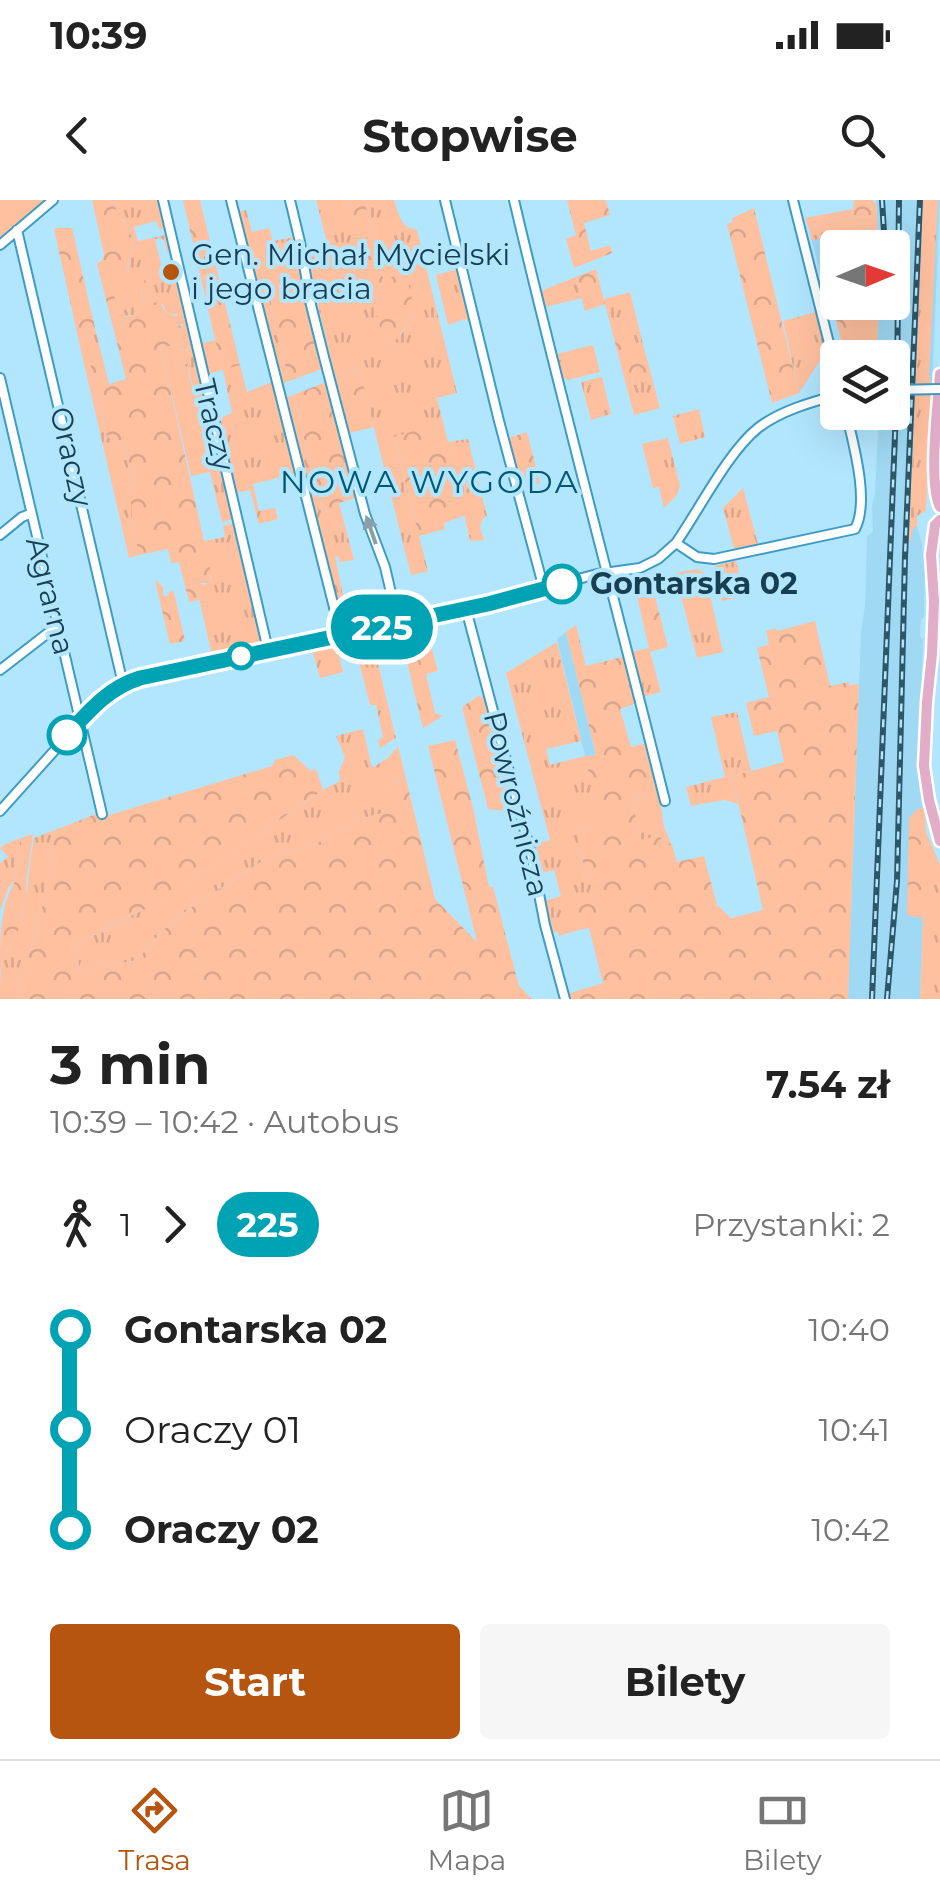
<!DOCTYPE html>
<html lang="pl">
<head>
<meta charset="utf-8">
<style>
	:root { --surface:#fff; --page:#f6f6f6; --text:#222; --muted:#767676; --line:#e0e0e0; --accent:#b5550f }
	body { margin:0; font-family:Montserrat,sans-serif; background:var(--page); color:var(--text); height:100vh; display:flex; flex-direction:column; font-size:38px; white-space:nowrap }
	* { box-sizing:border-box; margin:0 }
	p { font-size:32px; color:var(--muted) }
	.icon { flex:none; width:55px; height:55px; fill:none; stroke:currentColor; stroke-width:2; stroke-linecap:round; stroke-linejoin:round }
	.map { position:relative; height:799px; overflow:hidden }
	.drawer { display:flex; flex-direction:column; background:var(--surface); flex:1 }
	.drawer>* { flex:none }
	.badge { padding:0 20px; border-radius:32px; font-size:35px; line-height:65px }
	.needle { width:65px; rotate:88deg }
	.tools { position:absolute; left:820px; top:30px; display:grid; gap:20px }
	.tools a { display:grid; place-items:center; width:90px; height:90px; border-radius:10px; background:var(--surface); box-shadow:0 10px 40px #0002; font-size:50px }
	.map>.badge { position:absolute; translate:-50% -50%; box-shadow:0 0 0 5px #fff }
	.legs { display:flex; align-items:center; gap:15px; height:110px; padding:0 50px; font-size:32px }
	.legs p { margin-inline-start:auto }
	.summary { display:flex; align-items:center; justify-content:space-between; height:170px; padding:0 50px }
	h1 { font-size:55px; font-weight:700; line-height:75px }
	.primary-button { display:flex; gap:20px; margin-top:auto; padding:20px 50px }
	.primary-button a { flex:1; height:115px; border-radius:10px; background:var(--accent); color:#fff; font-size:40px; font-weight:700; line-height:115px; text-align:center }
	.primary-button a+a { background:var(--page); color:var(--text) }
	ul { padding:0 50px; list-style:none }
	li { display:flex; align-items:center; gap:35px; height:100px; font-size:38px }
	li i { display:grid; place-items:center; width:15px; height:100%; margin:0 12px; background:currentColor }
	li i::after { content:''; width:25px; height:25px; margin:-12px; border:8px solid; border-radius:50%; background:var(--surface) }
	li p { margin-inline-start:auto }
	li:first-child i { background:linear-gradient(#0000 50%,currentColor 0) }
	li:last-child i { background:linear-gradient(currentColor 50%,#0000 0) }
	.status { display:flex; justify-content:space-between; align-items:center; height:70px; padding:0 50px; background:var(--surface); direction:ltr }
	.status svg { height:28px; fill:currentColor }
	header { display:flex; justify-content:space-between; align-items:center; height:130px; padding:0 50px; background:var(--surface); font-size:45px; font-weight:700 }
	.dock { display:flex; justify-content:space-around; align-items:center; height:140px; border-top:2px solid var(--line); background:var(--surface); font-size:28px; color:var(--muted) }
	.dock a { display:grid; justify-items:center; gap:5px }
	.dock .selected { color:var(--accent) }
	.map>svg:first-child { display:block }
	.built { fill:#a0d9f3 }
	.grass { fill:url(#grass-tufts) }
	.forest { fill:url(#forest-crowns) }
	.park { fill:#fec09f }
	.lines { fill:none; stroke-linecap:round; stroke-linejoin:round }
	.minor-casing { stroke:#3e9cc4; stroke-width:12 }
	.major-casing { stroke:#fff; stroke-width:15 }
	.minor { stroke:#fff; stroke-width:8 }
	.major { stroke:#e2adc8; stroke-width:10 }
	.rail-casing { stroke:#2d5768; stroke-width:6 }
	.rail { stroke:#b2e6ff; stroke-width:2.5; stroke-dasharray:8; stroke-linecap:butt }
	.minor-bridge-casing { stroke:#3e9cc4; stroke-width:12; stroke-linecap:butt }
	.minor-bridge { stroke:#fff; stroke-width:8 }
	.oneway { fill:#8b9fa7 }
	.line-1-casing { stroke:#fff; stroke-width:22 }
	.line-1 { stroke:#00a3b4; stroke-width:15 }
	.poi-dot { fill:#b5550f; stroke:#b2e6ff; stroke-width:4 }
	.stop-1-dot { fill:#fff; stroke:#00a3b4; stroke-width:5 }
	.labels { text-anchor:middle; stroke-width:8; stroke-linejoin:round; paint-order:stroke }
	.poi-label { font-size:30px; fill:#173f4f; stroke:#b2e6ff; text-anchor:start }
	.street-label { font-size:30px; fill:#173f4f; stroke:#b2e6ff }
	.stop-label { font-size:30px; font-weight:bold; fill:#173f4f; stroke:#b2e6ff; text-anchor:start }
	.neighbourhood-label { font-size:32px; letter-spacing:2.5px; fill:#025874; stroke:#b2e6ff }
</style>
</head>
<body>
<div class="status"><b>10:39</b><svg viewBox="0 0 49 12"><path d="M0 12V9h3v3zM5 12V6h3v6zM10 12V3h3v9zM15 12V0h3v12zM26 1h20v11H26zM47 4h2v5h-2z"/></svg></div>
<header><svg class="icon" aria-label="back" viewBox="0 0 24 24"><path d="M15 5l-7 7 7 7"/></svg>Stopwise<svg class="icon" aria-label="search" viewBox="0 0 24 24"><circle cx="10" cy="10" r="6"/><path d="M15 15l6 6"/></svg></header>
<div class="map">
<svg width="940" height="799" viewBox="0 0 940 799">
	<defs>
		<pattern id="grass-tufts" width="24" height="20" patternUnits="userSpaceOnUse" patternTransform="scale(2.5)"><rect width="24" height="20" fill="#fec09f"/><path d="M3 7l-1-3M5 7V3M7 7l1-3M15 17l-1-3M17 17v-4M19 17l1-3" fill="none" stroke="#d9a68b"/></pattern>
		<pattern id="forest-crowns" width="20" height="18" patternUnits="userSpaceOnUse" patternTransform="scale(2.5)"><rect width="20" height="18" fill="#fec09f"/><path d="M2 6a3 3 0 1 1 6 0M12 15a3 3 0 1 1 6 0" fill="none" stroke="#d9a68b"/></pattern>
	</defs>
	<rect width="100%" height="100%" fill="#b2e6ff"/>
	<path class="built" d="M 876,0 L 940,0 L 928,281 L 914,325 L 917,326 L 922,344 L 925,367 L 924,418 L 921,419 L 920,436 L 923,439 L 919,570 L 926,632 L 920,799 L 848,799 L 861,433 L 865,405 L 867,336 L 873,332 L 872,304 L 875,294 L 879,213 L 892,212 L 892,158 L 877,157 L 879,103 L 892,102 L 892,48 L 878,47 Z
		M 868,29 L 870,47 L 838,48 L 837,99 L 828,101 L 812,41 L 824,37 Z
		M 566,432 L 596,556 L 585,556 L 557,439 Z"/>
	<path class="grass" d="M 111,0 L 158,0 L 164,27 L 160,30 L 156,21 L 134,27 L 138,41 L 165,35 L 169,52 L 167,52 L 164,40 L 160,38 L 155,39 L 162,68 L 173,66 L 233,319 L 222,322 L 198,223 L 202,220 L 201,215 L 184,153 L 190,148 C 187,133 182,128 177,114 L 167,115 L 163,104 L 151,103 L 145,80 L 141,91 L 143,104 L 135,115 L 122,116 L 115,110 L 113,101 L 128,69 L 134,40 Z
		M 316,0 L 349,0 L 385,143 L 401,135 L 411,117 L 416,115 L 383,80 L 364,0 L 394,0 C 399,15 400,27 417,30 L 457,193 L 437,198 L 443,222 L 394,238 L 428,371 L 411,375 L 359,168 L 335,176 L 316,98 L 308,57 L 329,51 Z
		M 923,0 L 938,0 L 929,175 L 932,190 L 926,311 L 917,316 L 917,325 L 912,331 L 911,341 L 909,340 Z
		M 246,10 L 252,32 L 269,28 L 273,41 L 296,37 L 304,100 L 288,102 L 261,68 L 289,181 L 278,185 L 236,12 Z
		M 877,15 L 878,47 L 870,47 L 868,29 L 824,37 L 812,41 L 809,29 L 822,24 Z
		M 458,69 L 471,123 L 464,119 L 448,125 L 436,75 Z
		M 576,77 L 582,98 L 545,107 L 541,91 Z
		M 630,92 L 644,148 L 631,152 L 623,125 L 611,127 L 604,99 Z
		M 816,112 L 827,159 L 819,162 L 799,193 L 783,121 Z
		M 95,128 L 109,184 L 104,180 L 100,167 L 91,164 L 90,174 L 106,234 L 112,241 L 123,244 L 135,294 L 132,319 L 139,355 L 129,358 L 79,142 Z
		M 215,140 L 222,169 L 240,165 L 247,192 L 274,181 L 297,273 L 253,284 L 259,311 L 275,308 L 278,319 L 259,324 L 250,290 L 235,293 L 219,224 L 223,217 L 232,213 L 223,170 L 208,174 L 200,144 Z
		M 593,145 L 600,172 L 568,180 L 563,178 L 557,154 Z
		M 602,177 L 611,214 L 591,220 L 581,182 Z
		M 652,178 L 660,208 L 634,215 L 626,185 Z
		M 293,195 L 323,312 L 329,311 L 331,318 L 327,331 L 345,326 L 354,360 L 340,362 L 338,356 L 335,357 L 344,400 L 333,401 L 282,199 Z
		M 699,209 L 705,237 L 680,244 L 673,216 Z
		M 668,238 L 680,286 L 677,295 L 664,308 L 659,287 L 653,288 L 642,244 Z
		M 468,239 L 487,316 L 483,318 L 480,327 L 484,340 L 470,341 L 448,242 Z
		M 743,288 L 758,344 L 734,349 L 723,308 Z
		M 234,323 L 261,445 L 242,445 L 212,455 L 196,385 L 199,383 L 205,385 L 211,380 L 204,341 L 225,337 L 223,326 Z
		M 736,361 L 745,396 L 722,401 L 714,366 Z
		M 698,369 L 705,373 L 723,452 L 697,458 L 675,373 Z
		M 371,435 L 396,538 L 380,548 L 378,540 L 383,537 L 376,505 L 370,505 L 353,439 Z
		M 557,442 L 581,541 L 546,549 L 550,565 L 585,556 L 604,635 L 580,626 C 580,634 578,645 579,653 C 583,670 608,691 573,702 L 579,730 L 559,736 L 558,731 L 552,733 L 545,701 L 561,696 L 554,670 L 538,674 L 531,645 L 550,640 L 506,473 Z
		M 336,443 L 343,472 L 320,478 L 312,449 Z
		M 649,448 L 661,492 L 642,497 L 630,452 Z
		M 737,512 L 751,571 L 732,576 L 738,604 L 724,600 L 691,606 L 686,587 L 725,577 L 711,517 Z
		M 363,529 L 372,568 L 388,558 L 398,546 L 406,579 L 390,585 L 397,609 L 364,618 L 329,638 L 304,648 L 273,654 L 188,710 L 161,732 L 137,760 L 80,772 L 76,744 C 104,731 129,715 158,704 L 326,588 L 340,581 L 339,572 L 345,557 L 336,536 Z
		M 659,593 L 664,627 L 672,645 L 658,636 L 641,640 L 632,599 Z
		M 55,630 L 46,693 L 17,799 L 0,799 C 0,789 0,777 1,767 C 5,749 17,735 22,716 C 28,691 29,664 34,638 Z
		M 926,632 L 940,665 L 940,799 L 920,799 Z
		M 21,638 L 15,665 L 16,680 L 8,688 L 0,711 L 0,663 L 8,657 L 0,648 L 5,644 Z"/>
	<path class="forest" d="M 92,0 L 111,0 L 134,40 L 125,79 L 113,101 L 116,112 L 127,117 L 135,115 L 143,104 L 141,87 L 145,79 L 151,103 L 160,102 L 167,115 L 182,116 L 183,120 L 179,125 L 186,131 L 190,148 L 186,150 C 184,166 198,200 202,220 L 200,222 L 198,223 L 180,144 L 161,148 L 210,368 L 210,383 L 199,383 L 196,385 L 199,400 L 189,402 L 179,362 L 171,363 L 168,349 L 139,355 L 132,319 L 131,298 L 135,294 L 123,244 L 112,241 L 106,234 L 90,174 L 91,164 L 94,162 L 99,165 L 104,180 L 109,184 L 126,179 L 97,64 L 102,60 L 104,55 Z
		M 183,0 L 200,0 L 240,165 L 222,170 Z
		M 349,0 L 364,0 L 383,79 L 406,74 L 416,115 L 411,117 L 398,139 L 384,143 Z
		M 567,0 L 606,0 L 610,15 L 584,23 L 591,51 L 610,45 L 612,53 L 574,68 L 566,39 L 576,35 Z
		M 854,0 L 873,0 L 873,2 L 876,3 L 877,15 L 822,24 L 809,29 L 805,18 L 853,9 Z
		M 754,8 L 799,193 L 772,203 L 727,24 L 733,22 L 732,18 Z
		M 58,28 L 72,28 L 95,128 L 79,142 L 54,29 Z
		M 278,63 L 288,102 L 304,100 L 322,169 L 289,181 L 261,68 Z
		M 596,69 L 605,104 L 585,111 L 576,77 Z
		M 857,103 L 879,103 L 877,150 L 844,151 L 833,108 Z
		M 623,124 L 631,151 L 644,148 L 652,178 L 626,185 L 611,127 Z
		M 359,168 L 374,227 L 350,233 L 335,176 Z
		M 326,182 L 355,298 L 339,303 L 345,326 L 328,331 L 324,319 L 330,317 L 328,311 L 323,312 L 293,195 Z
		M 443,222 L 466,315 L 444,323 L 445,329 L 419,336 L 394,237 Z
		M 527,232 L 540,283 L 521,288 L 508,238 Z
		M 155,381 L 157,381 L 163,387 L 163,396 L 167,396 L 170,391 L 174,392 L 185,441 L 170,444 Z
		M 651,381 L 668,447 L 650,452 L 634,384 Z
		M 815,421 L 830,486 L 849,482 L 849,485 L 859,484 L 848,799 L 568,799 L 567,794 L 603,783 L 589,728 L 579,730 L 572,702 C 607,692 584,670 579,653 C 577,644 578,635 579,626 L 603,634 L 585,556 L 596,555 L 566,432 L 576,425 L 586,466 L 626,456 L 637,503 L 620,509 L 631,547 L 647,543 L 659,593 L 632,599 L 641,640 L 658,636 L 672,645 L 677,662 L 704,656 L 717,705 L 731,718 L 763,710 L 732,576 L 784,562 L 777,531 L 754,536 L 746,503 L 769,497 L 757,448 L 769,444 L 766,431 L 776,428 L 777,431 Z
		M 425,424 L 438,471 L 426,474 L 435,513 L 443,516 L 423,528 L 399,429 Z
		M 478,496 L 483,497 L 490,514 L 516,612 L 488,609 L 462,507 Z
		M 455,540 L 473,608 L 489,687 L 493,687 L 519,786 L 532,799 L 17,799 L 46,693 L 55,630 L 96,614 L 99,617 L 106,616 L 272,566 L 275,560 L 293,555 L 311,571 L 316,569 L 323,590 L 157,705 C 129,714 104,731 76,744 L 80,772 L 137,760 L 161,732 L 188,710 L 273,654 L 304,648 L 329,638 L 364,618 L 396,609 L 390,585 L 406,579 L 435,699 L 477,742 L 428,546 Z
		M 924,607 L 926,632 L 924,718 L 909,716 L 907,713 L 909,618 L 916,610 Z
		M 33,634 L 26,683 L 26,698 L 17,735 L 7,749 L 0,770 C 0,739 0,703 16,680 L 15,665 L 21,638 Z"/>
	<path class="park" d="M 0,0 L 45,0 L 0,38 Z
		M 180,144 L 210,272 L 191,276 L 161,148 Z"/>
	<g class="lines">
		<defs>
			<path id="minor" d="M 163,0 L 268,450
				M 231,0 L 341,435
				M 290,0 L 300,42 L 311,105 L 324,157 L 365,314 L 385,367 L 398,423
				M 445,0 L 499,221 L 544,389
				M 514,0 C 561,201 615,400 665,601
				M 793,0 L 838,179
				M 17,30 L 123,484
				M 0,45 L 53,0
				M 0,178 L 102,614
				M 0,335 L 22,317 L 30,314
				M 676,343 L 697,357 L 714,359 L 855,329 C 870,301 853,243 846,212
				M 466,409 L 532,658 L 545,725 L 565,799
				M 0,470 L 57,426
				M 0,611 L 100,500 L 131,480 L 474,407 L 597,374 L 640,368 L 658,359 L 676,343 C 699,310 728,252 758,228 C 780,211 811,202 838,195"/>
			<path id="major" d="M 940,174 C 938,204 928,284 940,307
				M 940,320 L 935,325 L 931,355 L 934,401 L 932,454 L 927,502 L 924,566 L 929,600 L 940,641"/>
		</defs>
		<use href="#minor" class="minor-casing"/>
		<use href="#major" class="major-casing"/>
		<use href="#minor" class="minor"/>
		<use href="#major" class="major"/>
		<defs>
			<path id="rail" d="M 882,0 L 885,48
				M 872,799 L 897,186 L 899,0
				M 887,799 L 897,681 L 905,357 L 920,0"/>
		</defs>
		<use href="#rail" class="rail-casing"/>
		<use href="#rail" class="rail"/>
		<defs>
			<path id="minor-bridge" d="M 892,190 L 940,189"/>
		</defs>
		<use href="#minor-bridge" class="minor-bridge-casing"/>
		<use href="#minor-bridge" class="minor-bridge"/>
	</g>
	<defs><path id="oneway-solid" d="M-6-.8H1V-3.2L6.5 0L1 3.2V.8H-6Z" transform="scale(2.5)"/></defs>
	<use class="oneway" href="#oneway-solid" transform="translate(371 330) rotate(-109)"/>
	<g class="lines">
		<defs>
			<path id="line-1" d="M 67,535 C 89,511 108,488 140,478 L 488,404 L 562,384"/>
		</defs>
		<use href="#line-1" class="line-1-casing"/>
		<use href="#line-1" class="line-1"/>
	</g>
	<circle class="poi-dot" cx="171" cy="72" r="10"/>
	<g class="stop-1-dot">
		<circle cx="562" cy="384" r="18"/>
		<circle cx="241" cy="456" r="12"/>
		<circle cx="67" cy="535" r="18"/>
	</g>
	<g class="labels">
		<g class="poi-label">
			<text x="191" y="65">Gen. Michał Mycielski<tspan x="191" dy="34">i jego bracia</tspan></text>
		</g>
		<g class="street-label">
			<text transform="translate(214 225) rotate(77)" y="10">Traczy</text>
			<text transform="translate(71 257) rotate(77)" y="10">Oraczy</text>
			<text transform="translate(50 396) rotate(76)" y="10">Agrarna</text>
			<text transform="translate(516 604) rotate(76)" y="10">Powroźnicza</text>
		</g>
		<g class="stop-label">
			<text x="590" y="394">Gontarska 02</text>
		</g>
		<g class="neighbourhood-label">
			<text x="430" y="293">NOWA WYGODA</text>
		</g>
	</g>
</svg>
<div class="tools">
<a><svg class="needle" viewBox="-14 -14 28 28"><path d="M0-13l5 13h-10z" fill="#e53935"/><path d="M0 13l5-13h-10z" fill="#767676"/></svg></a>
<a><svg class="icon" aria-label="layers" viewBox="0 0 24 24"><path d="M12 4l9 5-9 5-9-5zM3 14l9 5 9-5"/></svg></a>
</div>
<b class="badge" style="left:382px;top:427px;background:#00a3b4;color:#fff">225</b>
</div>
<section class="drawer">
<div class="summary"><div><h1>3 min</h1><p>10:39 – 10:42 · Autobus</p></div><b>7.54 zł</b></div>
<div class="legs"><svg class="icon" aria-label="walk" viewBox="0 0 24 24"><circle cx="13" cy="4" r="2"/><path d="M13 8l-2 6 4 7M11 14l-3 7M7 12l3-4h3l4 4"/></svg>1<svg class="icon" aria-label="forward" viewBox="0 0 24 24"><path d="M9 5l7 7-7 7"/></svg><b class="badge" style="background:#00a3b4;color:#fff">225</b><p>Przystanki: 2</p></div>
<ul>
<li><i style="color:#00a3b4"></i><b>Gontarska 02</b><p>10:40</p></li>
<li><i style="color:#00a3b4"></i><span>Oraczy 01</span><p>10:41</p></li>
<li><i style="color:#00a3b4"></i><b>Oraczy 02</b><p>10:42</p></li>
</ul>
<div class="primary-button"><a>Start</a><a>Bilety</a></div>
</section>
<nav class="dock">
<a class="selected"><svg class="icon" aria-label="directions" viewBox="0 0 24 24"><path d="M12 3l9 9-9 9-9-9zM9 14v-3h6M13 9l2 2-2 2"/></svg>Trasa</a>
<a><svg class="icon" aria-label="map" viewBox="0 0 24 24"><path d="M3 6l6-2 6 2 6-2v14l-6 2-6-2-6 2zM9 4v14M15 6v14"/></svg>Mapa</a>
<a><svg class="icon" aria-label="tickets" viewBox="0 0 24 24"><path d="M3 7h18v10H3zM15 7v10"/></svg>Bilety</a>
</nav>
</body>
</html>
